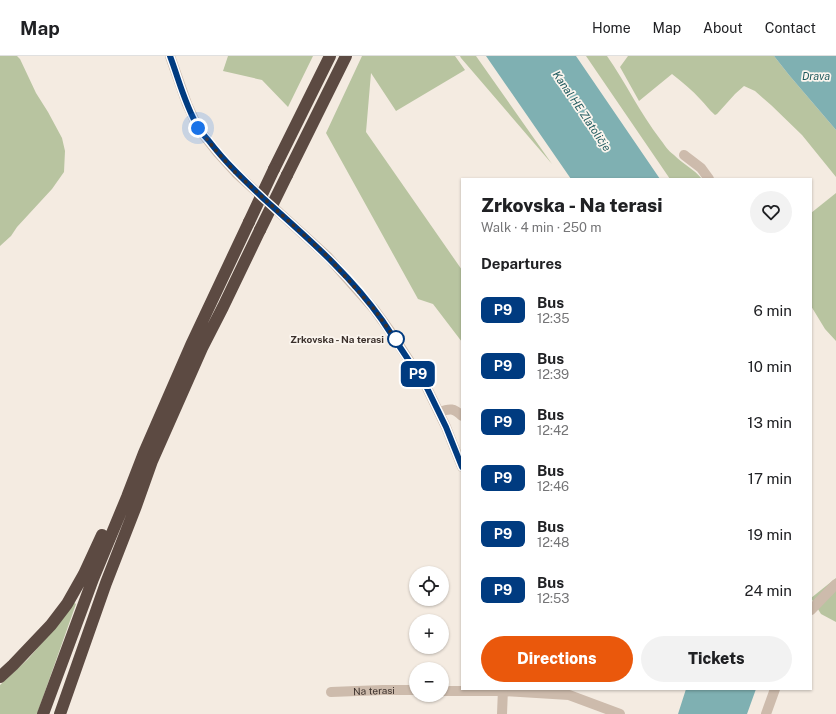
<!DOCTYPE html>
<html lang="en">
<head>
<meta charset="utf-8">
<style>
	:root { --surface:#fff; --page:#f2f2f2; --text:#202124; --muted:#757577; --line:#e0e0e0; --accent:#ea580c }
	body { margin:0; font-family:"Public Sans",sans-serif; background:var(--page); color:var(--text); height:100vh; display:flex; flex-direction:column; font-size:15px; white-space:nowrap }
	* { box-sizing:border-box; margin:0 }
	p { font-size:13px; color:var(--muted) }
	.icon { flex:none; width:22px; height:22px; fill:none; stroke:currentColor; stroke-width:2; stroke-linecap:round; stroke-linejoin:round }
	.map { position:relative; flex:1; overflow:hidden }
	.sheet { position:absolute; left:461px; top:122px; width:351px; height:512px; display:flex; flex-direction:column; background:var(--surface); border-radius:0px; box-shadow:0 1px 3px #0004 }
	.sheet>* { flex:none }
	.badge { padding:0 8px; border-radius:6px; font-size:14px; line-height:26px }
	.buttons { position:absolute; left:409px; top:510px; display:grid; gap:8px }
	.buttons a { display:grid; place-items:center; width:40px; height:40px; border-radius:50%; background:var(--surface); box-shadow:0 1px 3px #0004; font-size:20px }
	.you { position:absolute; width:20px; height:20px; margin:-10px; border:3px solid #fff; border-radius:50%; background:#1a73e8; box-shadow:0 0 0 6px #1a73e833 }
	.map>.badge { position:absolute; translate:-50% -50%; box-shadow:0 0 0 2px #fff }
	h2 { padding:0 20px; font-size:15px; line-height:36px }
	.round { display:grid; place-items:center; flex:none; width:42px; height:42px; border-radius:21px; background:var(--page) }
	.head { display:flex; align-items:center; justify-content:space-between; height:68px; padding:0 20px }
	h1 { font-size:19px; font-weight:800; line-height:30px }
	.action { display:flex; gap:8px; margin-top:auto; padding:8px 20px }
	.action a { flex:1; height:46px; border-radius:24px; background:var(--accent); color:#fff; font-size:16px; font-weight:800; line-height:46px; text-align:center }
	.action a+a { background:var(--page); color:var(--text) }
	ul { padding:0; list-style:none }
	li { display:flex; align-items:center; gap:12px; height:56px; padding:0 20px }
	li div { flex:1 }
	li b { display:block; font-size:15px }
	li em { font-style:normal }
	li .badge { min-width:44px; font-weight:700; text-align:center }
	header { display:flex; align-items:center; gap:24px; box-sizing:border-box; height:56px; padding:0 20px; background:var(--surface); border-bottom:1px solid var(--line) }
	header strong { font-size:19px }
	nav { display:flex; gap:22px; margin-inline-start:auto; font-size:14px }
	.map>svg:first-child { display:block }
	.green { fill:#b8c4a0 }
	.water { fill:#7fb0b2 }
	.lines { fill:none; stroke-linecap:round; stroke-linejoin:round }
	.minor { stroke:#cdbbac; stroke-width:10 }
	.highway { stroke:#5c4a42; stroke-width:12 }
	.highway-bridge { stroke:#5c4a42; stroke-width:12 }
	.line-casing { stroke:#fff; stroke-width:9 }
	.line { stroke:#003b80; stroke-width:6 }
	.walk { stroke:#3b302b; stroke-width:4; stroke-dasharray:0 7.2 }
	.stop-dot { fill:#fff; stroke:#003b80; stroke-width:2 }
	.labels { text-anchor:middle; stroke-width:3.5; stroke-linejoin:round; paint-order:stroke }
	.stop-label { font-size:10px; font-weight:bold; fill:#3b302b; stroke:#fbf5ee; text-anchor:end }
	.street-label { font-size:10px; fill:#3b302b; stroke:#fbf5ee }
	.water-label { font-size:11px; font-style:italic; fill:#1f5a5e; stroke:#fbf5ee }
</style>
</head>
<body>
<header>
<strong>Map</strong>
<nav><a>Home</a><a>Map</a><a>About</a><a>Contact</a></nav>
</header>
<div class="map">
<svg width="836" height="658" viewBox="0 0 836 658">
	<rect width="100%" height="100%" fill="#f4ebe1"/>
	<path class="green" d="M 0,0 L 17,0 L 20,3 L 36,37 L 48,56 L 62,82 L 65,95 L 64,116 L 52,133 L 17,171 L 11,180 L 0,190 Z
		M 228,0 L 313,0 L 288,51 L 262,24 L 223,15 Z
		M 362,0 L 455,0 L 465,14 L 396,55 L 371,17 L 366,76 L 462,214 L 462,286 L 433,248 L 418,243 L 326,77 Z
		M 460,0 L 476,0 L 552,108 L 461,2 Z
		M 586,0 L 607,0 C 626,27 640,57 660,83 C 664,88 668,95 674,99 C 683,108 694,113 702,123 L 670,123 Z
		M 628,0 L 774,0 L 789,19 L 836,74 L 836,121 L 802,79 L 771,49 L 755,35 L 744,30 L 735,38 L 717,58 L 715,59 C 709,54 706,49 701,44 C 692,34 682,26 672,18 L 639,45 L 620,11 Z
		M 836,137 L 836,285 L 825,273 L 811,250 L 811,157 Z
		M 836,522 L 836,566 L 821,558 L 811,542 Z
		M 73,546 L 76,548 L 37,658 L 0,658 L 0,629 L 28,603 L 60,566 Z"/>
	<path class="water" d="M 486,0 L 576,0 L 660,123 L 571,123 L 542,81 Z
		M 774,0 L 836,0 L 836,74 L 789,19 Z
		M 686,633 L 756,633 L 747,658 L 678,658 Z"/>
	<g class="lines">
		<g class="minor">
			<path d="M 170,0 L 187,48 L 198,72 L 217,96 L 236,117 L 328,201 L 374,253 L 390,275 L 427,332 L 446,371 L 462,411"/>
			<path d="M 684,99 L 701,112 L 709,123"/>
			<path d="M 439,356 C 450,352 454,352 462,360"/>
			<path d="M 811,554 L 836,528"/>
			<path d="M 442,635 L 503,635 L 569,639 L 620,658"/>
			<path id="s1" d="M 331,636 L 383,634 L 416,634"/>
			<path d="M 502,658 L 503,633"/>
			<path d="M 766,658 L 775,633"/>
		</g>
		<path class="highway" d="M 274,113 L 330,0
			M 287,119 L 346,0
			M 0,621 L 13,609 L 51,569 L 67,548 L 84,518 L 102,479
			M 43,658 L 93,523 L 127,441 L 144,397 L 192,287 L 249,166
			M 60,658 L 106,527 L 136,450 L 152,405 L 202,292 L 223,251 L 260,174"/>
		<path class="highway-bridge" d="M 249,166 L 274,113
			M 260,174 L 287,119"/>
	</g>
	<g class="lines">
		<defs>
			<path id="line" d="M 170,0 C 179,24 185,49 198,71 C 201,76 205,81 209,85 C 225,106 244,124 263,142 C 305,180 349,217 382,264 L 427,332 L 446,371 L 462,411"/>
		</defs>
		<use href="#line" class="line-casing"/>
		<use href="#line" class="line"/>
		<path class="walk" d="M 198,72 L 217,96 L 236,117 L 328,201 L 374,253 L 396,284 L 396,283"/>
	</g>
	<circle class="stop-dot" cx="396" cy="283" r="8"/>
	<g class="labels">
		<g class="stop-label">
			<text x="384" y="287">Zrkovska - Na terasi</text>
		</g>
		<g class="street-label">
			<text dy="4" stroke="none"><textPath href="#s1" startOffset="43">Na terasi</textPath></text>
		</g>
		<g class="water-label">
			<text x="816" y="24">Drava</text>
			<text transform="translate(582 55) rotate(56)" y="4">Kanal HE Zlatoličje</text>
		</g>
	</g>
</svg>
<div class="buttons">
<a><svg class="icon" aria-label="locate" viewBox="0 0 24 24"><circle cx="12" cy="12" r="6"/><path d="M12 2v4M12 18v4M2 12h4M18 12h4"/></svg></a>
<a>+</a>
<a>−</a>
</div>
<div class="you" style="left:198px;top:72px"></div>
<b class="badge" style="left:418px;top:318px;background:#003b80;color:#fff">P9</b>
<section class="sheet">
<div class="head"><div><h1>Zrkovska - Na terasi</h1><p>Walk · 4 min · 250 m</p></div><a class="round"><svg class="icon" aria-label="heart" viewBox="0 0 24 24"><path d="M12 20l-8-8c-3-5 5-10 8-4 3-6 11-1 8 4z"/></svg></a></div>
<h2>Departures</h2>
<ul>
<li><span class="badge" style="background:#003b80;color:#fff">P9</span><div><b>Bus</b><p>12:35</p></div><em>6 min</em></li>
<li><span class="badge" style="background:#003b80;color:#fff">P9</span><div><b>Bus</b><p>12:39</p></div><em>10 min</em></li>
<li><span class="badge" style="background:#003b80;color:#fff">P9</span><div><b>Bus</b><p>12:42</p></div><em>13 min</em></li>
<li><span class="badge" style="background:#003b80;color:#fff">P9</span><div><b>Bus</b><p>12:46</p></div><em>17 min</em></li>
<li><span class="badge" style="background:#003b80;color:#fff">P9</span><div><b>Bus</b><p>12:48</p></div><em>19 min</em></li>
<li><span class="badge" style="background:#003b80;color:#fff">P9</span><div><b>Bus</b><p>12:53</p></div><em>24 min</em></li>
</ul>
<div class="action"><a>Directions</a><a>Tickets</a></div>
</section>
</div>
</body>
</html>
